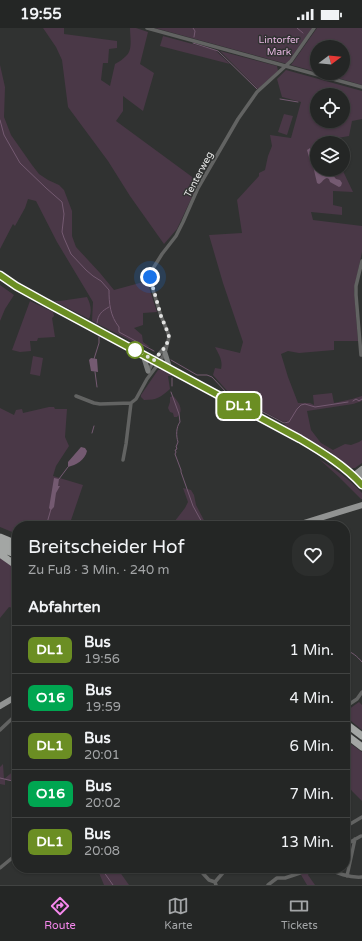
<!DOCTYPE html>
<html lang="de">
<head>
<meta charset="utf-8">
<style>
	:root { --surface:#242625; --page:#2c2e2d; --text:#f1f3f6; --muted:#a3a5a7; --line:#414342; --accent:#f688ed }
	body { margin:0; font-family:"Varela Round",sans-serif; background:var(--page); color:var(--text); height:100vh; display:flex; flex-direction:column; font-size:15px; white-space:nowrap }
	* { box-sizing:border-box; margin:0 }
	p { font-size:13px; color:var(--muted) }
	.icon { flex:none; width:22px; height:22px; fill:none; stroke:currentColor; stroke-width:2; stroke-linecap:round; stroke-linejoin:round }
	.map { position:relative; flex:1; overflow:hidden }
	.side { position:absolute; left:12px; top:493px; width:338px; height:352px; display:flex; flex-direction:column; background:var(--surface); border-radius:16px; box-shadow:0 1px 3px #0004,0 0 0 1px var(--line) }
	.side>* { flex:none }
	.badge { padding:0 8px; border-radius:6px; font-size:14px; line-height:26px }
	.needle { width:26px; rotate:74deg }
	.tools { position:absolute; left:310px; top:12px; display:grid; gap:8px }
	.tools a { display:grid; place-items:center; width:40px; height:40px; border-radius:50%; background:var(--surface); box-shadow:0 1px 3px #0004,0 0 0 1px var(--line); font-size:20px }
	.you { position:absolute; width:20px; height:20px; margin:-10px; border:3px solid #fff; border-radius:50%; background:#1a73e8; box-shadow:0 0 0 6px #1a73e833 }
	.map>.badge { position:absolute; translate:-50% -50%; box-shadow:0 0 0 2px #fff }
	h2 { padding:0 16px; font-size:15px; line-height:36px }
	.round { display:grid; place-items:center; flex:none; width:42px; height:42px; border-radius:16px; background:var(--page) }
	.headline { display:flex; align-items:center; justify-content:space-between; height:68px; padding:0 16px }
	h1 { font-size:19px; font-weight:600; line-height:30px }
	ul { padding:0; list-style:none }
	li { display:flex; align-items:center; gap:12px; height:48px; padding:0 16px; border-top:1px solid var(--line) }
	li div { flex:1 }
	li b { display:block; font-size:15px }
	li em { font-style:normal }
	li .badge { min-width:44px; font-weight:700; text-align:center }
	.status { display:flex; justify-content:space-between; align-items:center; height:28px; padding:0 20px; background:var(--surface); direction:ltr }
	.status svg { height:11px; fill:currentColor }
	.menu { display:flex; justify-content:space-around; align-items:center; height:56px; border-top:1px solid var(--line); background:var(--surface); font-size:11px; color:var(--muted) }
	.menu a { display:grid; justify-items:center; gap:2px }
	.menu .active { color:var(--accent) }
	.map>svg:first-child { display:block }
	.green { fill:#4a3847; fill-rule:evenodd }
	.water { fill:#745a71 }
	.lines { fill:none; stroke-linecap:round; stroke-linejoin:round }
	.stream { stroke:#745a71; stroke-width:1 }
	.minor { stroke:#626362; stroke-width:3.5 }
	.secondary { stroke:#7c7e7d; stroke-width:5 }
	.primary { stroke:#919392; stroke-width:6 }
	.motorway { stroke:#a3a6a4; stroke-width:7 }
	.line-casing { stroke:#fff; stroke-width:9 }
	.line { stroke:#6b8e23; stroke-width:6 }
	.walk { stroke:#e2e3e2; stroke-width:4; stroke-dasharray:0 7.2 }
	.stop-dot { fill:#fff; stroke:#6b8e23; stroke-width:2 }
	.labels { text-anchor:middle; stroke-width:3; stroke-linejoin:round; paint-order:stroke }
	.park-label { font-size:10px; fill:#e5b5df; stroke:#303231 }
	.street-label { font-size:10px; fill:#e2e3e2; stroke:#303231 }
</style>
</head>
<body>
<div class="status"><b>19:55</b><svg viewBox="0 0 49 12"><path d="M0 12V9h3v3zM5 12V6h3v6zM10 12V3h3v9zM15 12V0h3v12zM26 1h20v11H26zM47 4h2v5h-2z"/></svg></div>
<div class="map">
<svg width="362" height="857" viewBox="0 0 362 857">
	<rect width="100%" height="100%" fill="#303231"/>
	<path class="green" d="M 43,0 L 64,0 L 64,6 L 117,13 L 117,20 L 109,21 L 108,35 L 103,35 L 101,52 L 110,58 L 115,36 C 119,34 123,31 126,28 C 133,22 130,9 130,0 L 136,0 L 148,4 L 140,36 L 154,45 L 143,83 L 123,68 L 123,83 L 116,93 L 199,154 L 177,201 L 164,216 L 130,168 L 108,133 L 68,79 L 62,32 L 56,19 Z
		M 155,0 L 312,0 L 287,36 Z
		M 317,0 L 362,0 L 362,57 L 320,45 L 343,45 L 343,19 L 317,19 L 317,44 L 291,37 Z
		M 163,8 L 215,22 L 230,36 L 160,18 Z
		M 220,23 L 277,38 L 278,43 L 258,61 Z
		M 0,37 L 5,59 L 4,89 L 11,107 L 32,137 L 39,146 L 48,152 L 59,157 L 64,162 L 72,183 L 72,208 L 76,219 L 100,245 L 114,262 L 147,253 L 157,284 L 143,285 L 143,297 L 134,300 L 142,307 L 143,314 L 150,319 L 139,317 L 92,293 L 93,274 L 57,214 L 36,173 L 28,171 L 25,180 L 15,198 L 13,196 L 0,221 Z
		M 286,42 L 362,63 L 362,91 L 352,93 L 349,108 L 332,111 L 333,115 L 317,115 L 317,141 L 342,141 L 353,164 L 333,163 L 333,177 L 342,179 L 342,187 L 311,184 L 313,192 L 362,198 L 362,224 L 354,262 L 358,313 L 334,313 L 334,322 L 299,325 L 288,323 L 281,326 L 288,349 L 298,375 L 310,375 L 314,377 L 313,367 L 332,365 L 334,375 L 352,371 L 362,368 L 362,373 L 353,376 L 307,383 L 311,402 L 321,415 L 333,422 L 345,416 L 351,417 L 359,414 L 362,412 L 362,435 L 355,440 L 351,440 L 329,423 L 284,398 L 287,393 L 284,394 L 229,365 L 213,347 L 215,340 L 221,341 C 223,332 219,327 215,319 L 240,325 L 243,314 L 223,255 L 209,207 L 242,205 L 237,172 L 259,148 L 259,145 L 265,142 L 268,128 L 272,118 L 270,107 L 291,110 L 301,74 L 282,69 L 277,51 ZM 317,67 L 343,67 L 343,93 L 317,93 Z
		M 284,86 L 293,88 L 287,107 L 278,104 Z
		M 0,257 L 14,267 L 5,281 L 0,293 Z
		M 87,269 C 91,277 92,283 89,291 L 54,273 L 60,273 Z
		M 30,273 L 53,284 L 54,288 L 52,290 L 55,309 L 38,310 L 37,313 L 30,313 L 31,323 L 20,324 L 12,322 Z
		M 33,328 L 43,330 L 40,348 L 30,346 Z
		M 158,342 L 164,342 L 172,348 L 168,348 L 170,361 C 161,369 157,372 144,372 L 141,369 L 141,367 Z
		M 173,368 C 178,373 185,382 177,389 L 174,389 L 173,385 L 170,384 L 168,380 L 170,374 L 170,369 Z
		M 49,379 L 54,379 L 55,381 L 67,381 L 65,409 L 69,418 L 56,438 L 53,448 L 83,457 L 69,498 L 17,498 L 17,506 L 0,499 L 0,380 L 14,387 L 16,382 L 22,381 L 23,385 Z
		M 319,431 C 335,441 349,451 362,465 L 362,471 L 361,471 L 339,449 Z
		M 183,460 L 191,462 L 194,467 L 196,477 L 207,498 L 171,498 L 185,480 L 188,474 Z
		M 0,529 L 17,541 L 17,581 L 9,579 L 0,590 Z
		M 359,674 L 362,677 L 362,702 L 345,688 L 345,684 Z
		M 345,712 L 362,724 L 362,773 L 352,763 L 345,754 Z
		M 3,736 L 4,751 L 15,742 L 17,743 L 17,754 L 5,752 L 5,757 L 0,756 L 0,739 Z
		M 97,840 L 117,840 L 129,857 L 104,857 Z
		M 297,840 L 312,840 L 308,847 L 315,857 L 307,857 Z"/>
	<path class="water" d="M 310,120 C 311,124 313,126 317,127 L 317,138 L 316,142 L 319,145 L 322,146 L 323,142 L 322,141 L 330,141 L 332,146 L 336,151 L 340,152 L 342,155 L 341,158 L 339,159 L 330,154 L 329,151 L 327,150 C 323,151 322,155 319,156 L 317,155 L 314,142 L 313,136 L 309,129 L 307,122 Z
		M 91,330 L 97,331 L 98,344 L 91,343 L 89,332 Z
		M 81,419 L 85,420 L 87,423 C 85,432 76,437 68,439 L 68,434 Z
		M 54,450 L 59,451 L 58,458 L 60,458 L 56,465 L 54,479 L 51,482 L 49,480 Z"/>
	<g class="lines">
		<path class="stream" d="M 193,0 L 195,3 L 194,9
			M 297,0 L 303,5
			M 193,15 L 218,23 L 257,61
			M 280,71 L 298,74
			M 0,92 L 4,107 L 20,135 L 46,160 L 62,174 L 64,186 L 62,204 L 64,210 L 71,226 L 86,242 L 93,248 L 101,253 L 109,262 C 109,275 110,288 119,299 L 119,304 L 154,323
			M 97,295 C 98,286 102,283 109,279
			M 94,331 L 99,315 L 99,309
			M 171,332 L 197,347 L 207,347 L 212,349 L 227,365 L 284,395 L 289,394 L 297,381 L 301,377 L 305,376 L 315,379 L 348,374
			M 95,344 L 97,359
			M 172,358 L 172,350
			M 171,364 L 179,386 L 180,394 C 176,399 176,408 178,414 L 176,419 L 177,420 L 176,422 L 175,422 L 176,424 L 175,426 L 181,442 L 181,444 L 193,478 L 204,498
			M 353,373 L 356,371 L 359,373 L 362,371
			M 92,405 L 94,398
			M 59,451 L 68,439
			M 47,495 L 51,481
			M 345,622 C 352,624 357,628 362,634
			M 0,750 L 17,754
			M 101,840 L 113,857"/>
		<path class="minor" d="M 147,0 L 362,59
			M 362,233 L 356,258 L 356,267 L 361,327 L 362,327
			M 148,344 L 154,332 L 165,319
			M 76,368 L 94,375 L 100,376 L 131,375
			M 123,432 L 126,416 L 131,375 L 136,371 L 147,351 L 159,335 L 165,325 L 169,309 L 168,305 L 161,288 L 150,252 L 150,247 L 152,242 L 162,226 L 176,208 L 183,194 L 198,160 L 238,91 L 257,64 L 291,33 L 314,0
			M 345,679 L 357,671 L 362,664
			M 0,702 L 17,686
			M 345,799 L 362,789
			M 345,817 L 361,808
			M 0,840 L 17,826
			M 198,840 L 209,852 L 215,854 L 216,857
			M 326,840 C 337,845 349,850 362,849
			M 347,848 L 355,811
			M 215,854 L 227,840
			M 268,857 L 277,850 L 285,850 L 300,845"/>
		<path class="secondary" d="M 0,247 L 34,268 L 300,411 C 322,424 344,438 362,456
			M 165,325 L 170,341
			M 143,327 L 148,343"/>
		<path class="primary" d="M 353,448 L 362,441
			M 357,451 L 362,447
			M 294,498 L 362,477
			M 0,678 L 17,668"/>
		<path class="motorway" d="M 0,509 L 17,516
			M 0,515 L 17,522
			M 0,520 L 17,527
			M 0,526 L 17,538
			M 345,695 L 362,708
			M 345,706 L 362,719"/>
	</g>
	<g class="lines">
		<defs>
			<path id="line" d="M 0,247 L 16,258 L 45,274 L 300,411 C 322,424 345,438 362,457"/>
		</defs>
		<use href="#line" class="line-casing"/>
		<use href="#line" class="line"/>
		<path class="walk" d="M 135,322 L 154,332 L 166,318 L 169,309 L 168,305 L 161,288 L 150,249"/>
	</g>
	<circle class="stop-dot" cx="135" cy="322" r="8"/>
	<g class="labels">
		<g class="park-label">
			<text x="279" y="15">Lintorfer<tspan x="279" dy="12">Mark</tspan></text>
		</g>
		<g class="street-label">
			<text transform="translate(198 146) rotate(-62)" y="4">Tenterweg</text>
		</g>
	</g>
</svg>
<div class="tools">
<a><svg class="needle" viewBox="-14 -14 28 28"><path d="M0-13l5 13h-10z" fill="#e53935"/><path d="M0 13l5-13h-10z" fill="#a3a5a7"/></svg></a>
<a><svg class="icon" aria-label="locate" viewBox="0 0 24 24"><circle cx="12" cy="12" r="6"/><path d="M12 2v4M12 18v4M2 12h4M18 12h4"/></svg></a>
<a><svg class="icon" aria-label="layers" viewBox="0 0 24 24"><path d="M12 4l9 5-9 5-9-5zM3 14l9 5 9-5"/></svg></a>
</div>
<div class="you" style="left:150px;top:249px"></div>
<b class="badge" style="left:239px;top:378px;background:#6b8e23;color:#fff">DL1</b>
<section class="side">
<div class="headline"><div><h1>Breitscheider Hof</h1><p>Zu Fuß · 3 Min. · 240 m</p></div><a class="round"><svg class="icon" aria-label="heart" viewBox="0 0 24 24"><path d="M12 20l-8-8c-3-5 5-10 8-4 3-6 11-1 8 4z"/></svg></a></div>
<h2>Abfahrten</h2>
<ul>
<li><span class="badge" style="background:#6b8e23;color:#fff">DL1</span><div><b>Bus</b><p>19:56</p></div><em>1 Min.</em></li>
<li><span class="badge" style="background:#00a651;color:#fff">O16</span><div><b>Bus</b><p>19:59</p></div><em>4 Min.</em></li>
<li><span class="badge" style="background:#6b8e23;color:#fff">DL1</span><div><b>Bus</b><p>20:01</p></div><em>6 Min.</em></li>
<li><span class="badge" style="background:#00a651;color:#fff">O16</span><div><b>Bus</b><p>20:02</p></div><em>7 Min.</em></li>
<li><span class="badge" style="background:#6b8e23;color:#fff">DL1</span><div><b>Bus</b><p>20:08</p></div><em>13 Min.</em></li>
</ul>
</section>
</div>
<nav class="menu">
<a class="active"><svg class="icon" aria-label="directions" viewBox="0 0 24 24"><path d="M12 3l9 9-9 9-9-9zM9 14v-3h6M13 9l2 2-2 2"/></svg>Route</a>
<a><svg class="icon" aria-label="map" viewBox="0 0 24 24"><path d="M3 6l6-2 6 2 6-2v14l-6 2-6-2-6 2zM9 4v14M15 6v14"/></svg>Karte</a>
<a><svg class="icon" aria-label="tickets" viewBox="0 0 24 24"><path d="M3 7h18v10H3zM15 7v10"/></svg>Tickets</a>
</nav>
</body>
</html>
